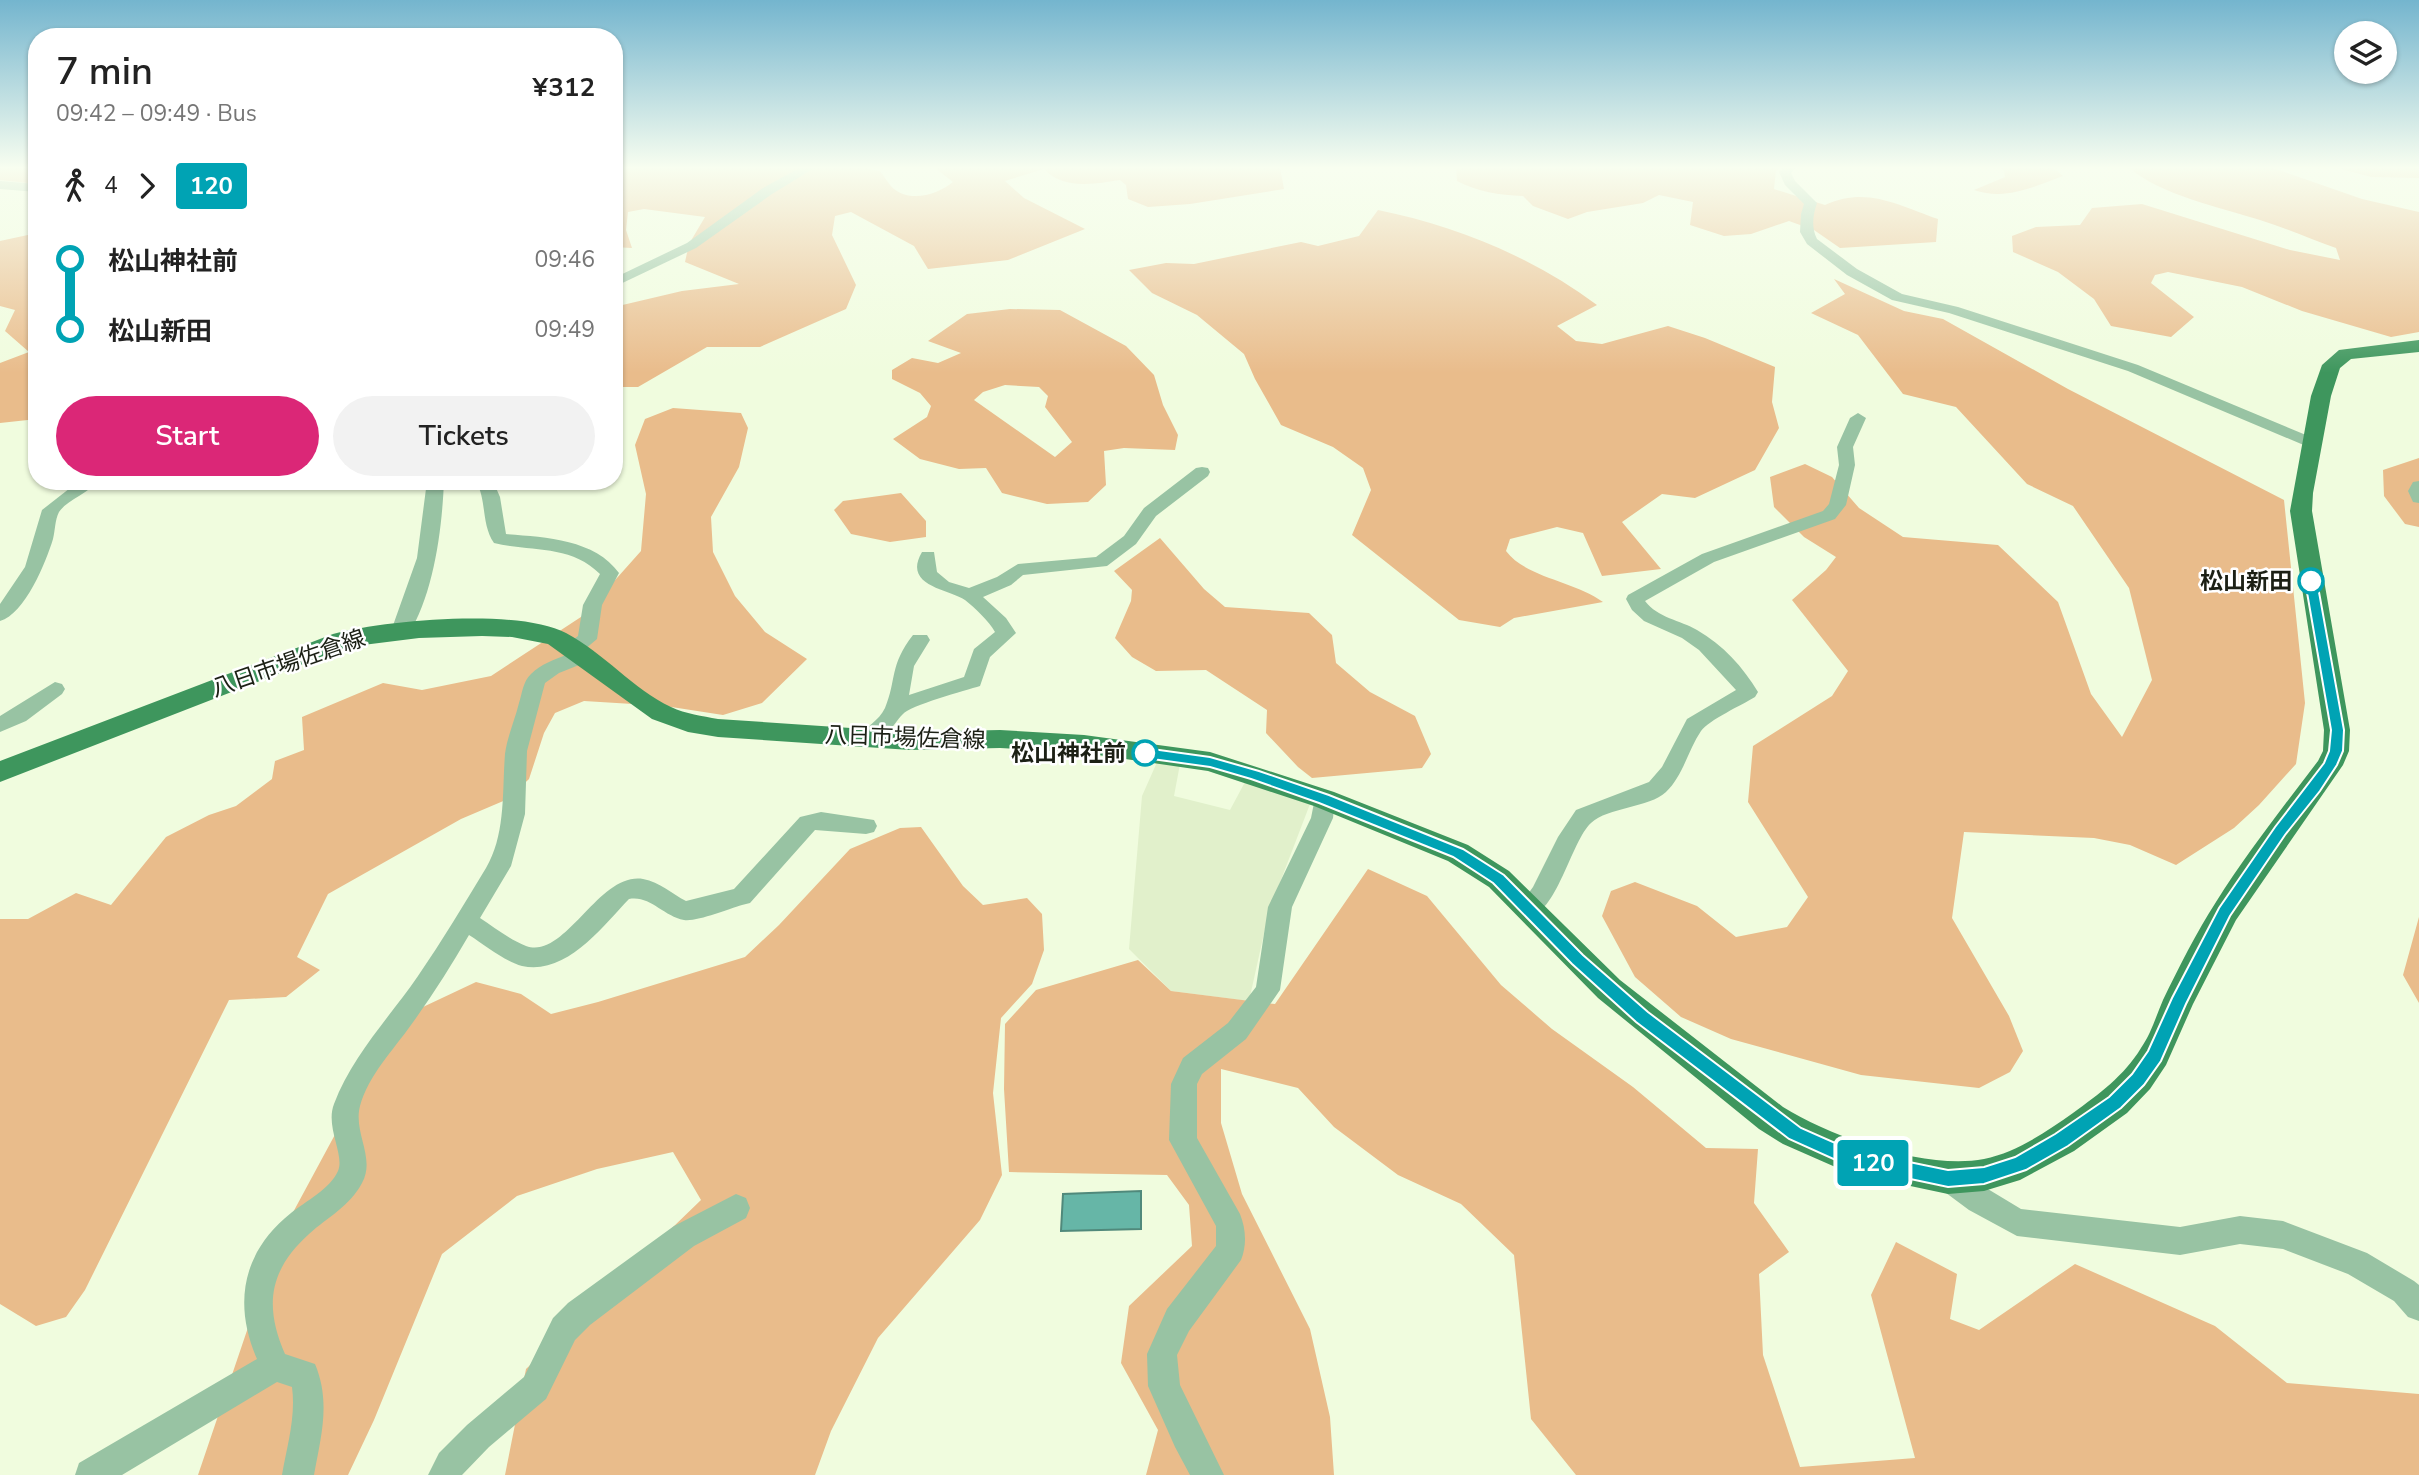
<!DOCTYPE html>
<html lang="en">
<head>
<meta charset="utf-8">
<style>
	:root { --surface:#fff; --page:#f2f2f2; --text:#222; --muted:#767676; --accent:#db2777 }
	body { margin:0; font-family:"Nunito Sans","Noto Sans JP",sans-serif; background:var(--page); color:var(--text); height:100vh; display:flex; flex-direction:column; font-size:26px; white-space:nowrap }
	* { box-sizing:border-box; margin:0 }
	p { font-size:23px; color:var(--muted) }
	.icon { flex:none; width:38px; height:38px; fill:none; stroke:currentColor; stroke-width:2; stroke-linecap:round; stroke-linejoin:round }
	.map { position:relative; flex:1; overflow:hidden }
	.sheet { position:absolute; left:28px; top:28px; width:595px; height:462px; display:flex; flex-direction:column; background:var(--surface); border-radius:28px; box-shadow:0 2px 5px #0004 }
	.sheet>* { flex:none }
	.badge { padding:0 14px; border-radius:5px; font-size:24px; line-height:46px }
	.buttons { position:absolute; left:2334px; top:21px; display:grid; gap:14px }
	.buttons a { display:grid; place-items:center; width:63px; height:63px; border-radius:50%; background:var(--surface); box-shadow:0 2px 5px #0004; font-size:35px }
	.map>.badge { position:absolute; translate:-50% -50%; box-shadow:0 0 0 4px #fff }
	.legs { display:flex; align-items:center; gap:10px; height:77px; padding:0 28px; font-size:23px }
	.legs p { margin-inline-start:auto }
	.headline { display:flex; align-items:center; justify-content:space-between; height:119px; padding:0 28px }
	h1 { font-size:38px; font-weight:600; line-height:52px }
	.action { display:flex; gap:14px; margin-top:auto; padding:14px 28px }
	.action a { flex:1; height:80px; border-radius:42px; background:var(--accent); color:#fff; font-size:28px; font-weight:600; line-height:80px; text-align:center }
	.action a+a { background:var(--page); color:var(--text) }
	ul { padding:0 28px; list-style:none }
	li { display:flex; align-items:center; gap:24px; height:70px; font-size:26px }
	li i { display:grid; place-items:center; width:10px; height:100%; margin:0 9px; background:currentColor }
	li i::after { content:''; width:18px; height:18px; margin:-9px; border:5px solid; border-radius:50%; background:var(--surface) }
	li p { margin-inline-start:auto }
	li:first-child i { background:linear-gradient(#0000 50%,currentColor 0) }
	li:last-child i { background:linear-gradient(currentColor 50%,#0000 0) }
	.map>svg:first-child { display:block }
	.built { fill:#e1f0cb }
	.forest { fill:#e9bc8b; fill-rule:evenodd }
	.water { fill:#66b6a7; stroke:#50897b; stroke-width:2 }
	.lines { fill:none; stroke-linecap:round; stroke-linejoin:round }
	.minor { fill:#98c3a3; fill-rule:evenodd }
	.major { fill:#3e965d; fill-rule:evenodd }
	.line-1 { fill:#00a3b4; stroke:#fff; stroke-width:2 }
	.stop-1-dot { fill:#fff; stroke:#00a3b4; stroke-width:3.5 }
	.labels { text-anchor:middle; stroke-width:5; stroke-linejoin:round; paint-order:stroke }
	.stop-label { font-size:23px; font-weight:bold; fill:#1c2015; stroke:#fff; text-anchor:end }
	.street-label { font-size:23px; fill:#1c2015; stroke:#fff }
</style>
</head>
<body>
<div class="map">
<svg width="2419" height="1475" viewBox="0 0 2419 1475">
	<rect width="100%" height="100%" fill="#f0fcde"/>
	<path class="built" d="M 1158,760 L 1180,764 L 1174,796 L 1230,810 L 1245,782 L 1310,804 L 1269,911 L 1249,1001 L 1171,991 L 1129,949 L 1142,796 Z"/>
	<path class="forest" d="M 0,167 L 37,167 L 37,184 L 0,180 Z
		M 614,167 L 858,167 L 880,171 C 884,176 889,185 894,189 C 912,203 938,194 953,182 L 934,167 L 1280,167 L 1284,189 L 1190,204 L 1148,207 L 1128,199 L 1126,185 L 1120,180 C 1095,184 1063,190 1044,169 L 1005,181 L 1024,198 L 1085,229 L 1008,260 L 928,269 L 914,246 L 851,212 L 835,216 L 832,235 L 856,285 L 846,309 L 760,347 L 707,347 L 638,387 L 614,387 L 614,307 L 682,291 L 739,284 L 685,262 L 689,244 L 705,217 L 644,209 L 628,212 L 626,230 L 632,248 L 614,247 Z
		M 1456,167 L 1781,167 L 1776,171 L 1774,189 L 1825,205 C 1867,186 1897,205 1938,219 L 1936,242 L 1840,248 L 1814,230 L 1789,221 L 1751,234 L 1724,236 L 1690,225 L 1693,202 L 1659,195 L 1643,203 L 1587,212 L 1568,219 L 1533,206 L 1523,196 C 1499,195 1478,192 1457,181 Z
		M 1999,167 L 2053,167 L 2063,176 C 2033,187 2006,201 1974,190 L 2005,177 L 2004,171 Z
		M 2128,167 L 2270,167 L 2362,199 L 2419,212 L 2419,332 L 2391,337 L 2302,311 L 2242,287 L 2168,272 L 2155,275 L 2151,283 L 2194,317 L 2171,337 L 2111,326 L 2094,299 L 2058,272 L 2013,252 L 2012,236 L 2036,227 L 2080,225 L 2092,208 L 2142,204 L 2290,250 L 2340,260 L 2336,248 C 2311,239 2286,228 2260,220 C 2222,208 2160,195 2128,167 Z
		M 2334,167 L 2419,167 L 2419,178 L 2371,177 Z
		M 1378,210 C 1457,226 1532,257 1597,305 L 1557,326 L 1576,341 L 1602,344 L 1668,326 L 1705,338 L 1775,367 L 1772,402 L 1779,428 L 1755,470 L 1695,498 L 1662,494 L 1622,522 L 1661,569 L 1602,576 L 1583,533 L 1557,527 L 1510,539 L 1506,551 C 1526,578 1575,581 1603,602 L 1514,618 L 1500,627 L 1459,620 L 1352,535 L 1371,490 L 1363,468 L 1333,447 L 1281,425 L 1255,379 L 1244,354 L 1197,315 L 1152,293 L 1129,270 L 1166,263 L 1194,264 L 1301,242 L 1318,246 L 1359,236 Z
		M 37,233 L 37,419 L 0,423 L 0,363 L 29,352 L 5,331 L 15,310 L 0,306 L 0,241 Z
		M 1834,279 L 1904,311 L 1943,319 L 2068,389 L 2284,500 L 2305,703 L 2296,764 L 2259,805 L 2234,828 L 2176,865 L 2130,845 L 2094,838 L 1964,832 L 1952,918 L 2009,1016 L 2023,1051 L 2010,1072 L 1979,1088 L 1861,1075 L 1731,1039 L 1681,1017 L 1635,977 L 1602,916 L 1611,891 L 1635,882 L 1697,906 L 1736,937 L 1787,927 L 1808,897 L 1748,802 L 1753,746 L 1832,696 L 1848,671 L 1792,600 L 1826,570 L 1836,557 L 1804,537 L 1774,507 L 1770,477 L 1805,464 L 1832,477 L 1859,508 L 1903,537 L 1998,545 L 2058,602 L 2091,694 L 2122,737 L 2152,680 L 2129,588 L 2073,506 L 2027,484 L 1956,407 L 1903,394 L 1858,335 L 1811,313 L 1845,294 Z
		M 1010,309 L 1060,310 L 1126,346 L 1154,375 L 1163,405 L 1178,435 L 1175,450 L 1124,448 L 1104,451 L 1106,485 L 1088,502 L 1047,504 L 1002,493 L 986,468 L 959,469 L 920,459 L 893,439 L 927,417 L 931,406 L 920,393 L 892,379 L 892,370 L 912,358 L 938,363 L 961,353 L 928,341 L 967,314 ZM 1005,385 L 1039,387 L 1048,396 L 1045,407 L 1072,442 L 1055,457 L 974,400 L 983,392 Z
		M 673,408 L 741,413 L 748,428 L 739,467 L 711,517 L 713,552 L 735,596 L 765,632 L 807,659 L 762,703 L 723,715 L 665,706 L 584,701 L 555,713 L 544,733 L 529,779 L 508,799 L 461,819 L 328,894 L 297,957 L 320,970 L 286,997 L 229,1000 L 85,1290 L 66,1317 L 36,1326 L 0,1304 L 0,919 L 28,919 L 76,893 L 111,905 L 166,837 L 209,815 L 236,806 L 272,779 L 275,761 L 304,750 L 302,717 L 383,683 L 422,690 L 491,676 L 584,615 L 641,551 L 646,494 L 635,445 L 645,419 Z
		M 2419,458 L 2419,527 L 2405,524 L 2384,496 L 2383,470 Z
		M 901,493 L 926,521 L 926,537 L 890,542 L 851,534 L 834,510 L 843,501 Z
		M 1160,538 L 1204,589 L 1225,607 L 1309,613 L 1332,635 L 1336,663 L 1370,692 L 1415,716 L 1431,754 L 1422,768 L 1312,778 L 1298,767 L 1266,733 L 1267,710 L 1206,670 L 1156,671 L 1132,657 L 1115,638 L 1131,601 L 1132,590 L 1114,571 Z
		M 921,827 L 963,886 L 983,905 L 1027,898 L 1042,914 L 1044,950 L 1032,984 L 1001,1018 L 993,1093 L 1002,1175 L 980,1220 L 878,1338 L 831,1431 L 815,1475 L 505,1475 L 526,1369 L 701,1200 L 673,1152 L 597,1169 L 517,1196 L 442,1254 L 374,1420 L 348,1475 L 198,1475 L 277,1242 L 365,1079 L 406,1015 L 476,982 L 521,994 L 551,1014 L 598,1002 L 745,957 L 779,925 L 850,849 L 900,828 Z
		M 1368,869 L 1427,896 L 1501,985 L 1552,1029 L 1633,1087 L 1706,1148 L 1758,1149 L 1754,1203 L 1789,1252 L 1759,1274 L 1763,1355 L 1800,1467 L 1915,1458 L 1871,1295 L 1896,1242 L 1957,1274 L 1950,1319 L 1979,1330 L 2075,1264 L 2215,1326 L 2287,1383 L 2419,1394 L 2419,1475 L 1576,1475 L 1531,1419 L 1514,1255 L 1461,1204 L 1398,1175 L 1334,1127 L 1298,1088 L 1221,1069 L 1221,1123 L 1242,1194 L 1310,1329 L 1330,1417 L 1334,1475 L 1146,1475 L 1158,1430 L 1121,1363 L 1129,1306 L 1192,1246 L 1189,1205 L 1167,1175 L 1009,1172 L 1004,1089 L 1005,1024 L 1036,990 L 1138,960 L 1171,991 L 1275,1004 Z
		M 2419,917 L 2419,1003 L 2403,975 Z"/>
	<path class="water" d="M 1141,1191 L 1141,1229 L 1061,1231 L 1063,1194 Z"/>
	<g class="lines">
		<path class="minor" d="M 801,167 L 816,167 L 772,194 L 696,248 L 614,287 L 614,278 L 687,243 L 763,188 Z
			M 1784,167 L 1797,167 L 1791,173 L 1795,181 L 1817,203 C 1813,215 1811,227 1817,239 L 1857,269 L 1902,294 L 1958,307 L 2138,365 L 2318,440 L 2320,443 L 2312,448 L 2306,446 L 2128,371 L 1949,313 L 1892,300 L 1847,275 L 1807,244 L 1800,232 L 1801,214 L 1804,204 L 1785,185 L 1779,172 Z
			M 0,181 L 37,184 L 37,192 L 0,189 Z
			M 1858,413 L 1866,418 L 1853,447 L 1855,465 L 1846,505 L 1835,519 L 1714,562 L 1645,601 C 1658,618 1680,620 1697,630 C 1723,645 1743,667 1758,692 L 1755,697 C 1742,705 1709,720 1701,731 C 1688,750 1683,776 1666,792 C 1649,808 1608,807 1591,823 C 1570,842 1554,926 1522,915 L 1518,908 L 1533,887 L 1558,837 L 1576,810 L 1649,782 L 1662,767 L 1687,719 L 1736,690 L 1699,650 L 1682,638 L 1644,621 L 1632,610 L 1626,599 L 1628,595 L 1702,554 L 1823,511 L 1829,504 L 1839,465 L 1837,447 L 1850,418 Z
			M 1202,467 L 1208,468 L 1210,472 L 1208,476 L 1156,516 L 1136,544 L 1107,566 L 1023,575 L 1011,585 L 983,597 L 1006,618 L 1016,633 L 990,657 L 980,686 C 966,690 909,706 903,714 C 891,726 882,749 862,743 L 858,738 C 865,727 879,721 885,708 C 897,679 889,666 913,635 L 927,635 L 930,640 L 914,666 L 909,695 L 964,677 L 974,649 L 995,632 C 989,621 975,608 965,600 C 948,589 902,586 922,552 L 934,552 L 937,572 L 949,582 L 969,588 L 997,577 L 1018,564 L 1096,557 L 1124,536 L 1144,508 L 1196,468 Z
			M 79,481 L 98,481 C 89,493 67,500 59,512 C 55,519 55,532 53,539 C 46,562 25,614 0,621 L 0,604 L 25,567 L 42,510 Z
			M 427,481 L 444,481 C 442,529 434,594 408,635 L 394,635 L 391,631 L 417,558 Z
			M 476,481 L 493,481 L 500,497 L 506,534 C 544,537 595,539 619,573 L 602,605 L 597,639 L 584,650 L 592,656 L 589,661 L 559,673 L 545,683 L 527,751 L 525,814 L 511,866 L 480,918 C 494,927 510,940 526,946 C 566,960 598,872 643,879 C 660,882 672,894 686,901 L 734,889 L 800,817 L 821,812 L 874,820 L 877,826 L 874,832 L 866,834 L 815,830 L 750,903 L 742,905 C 728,909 697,922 684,920 C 663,916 650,895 629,899 C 603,926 566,976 522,966 C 504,961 485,945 469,935 C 451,966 432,996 411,1025 C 394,1049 368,1076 360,1106 C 353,1133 376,1158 362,1183 C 350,1206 328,1217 309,1234 C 269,1270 264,1306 285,1354 L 315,1364 C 331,1402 321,1436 314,1475 L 282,1475 C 287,1446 296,1417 292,1387 L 277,1382 L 122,1475 L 75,1475 L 79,1463 L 257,1359 C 233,1304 242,1252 291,1213 C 306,1201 330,1189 338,1171 C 345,1155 325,1127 334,1104 C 352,1056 389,1018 418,976 C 442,941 464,904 486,868 C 506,834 502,792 505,754 C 507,737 515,720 519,703 C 522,694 523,681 531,674 C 541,664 554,660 568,654 L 562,649 L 578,636 L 583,605 L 600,574 C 570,544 531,552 494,543 C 481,524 487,501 476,481 Z
			M 2419,481 L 2419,503 L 2413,502 L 2408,491 L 2413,482 Z
			M 55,682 L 62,684 L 65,689 L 62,694 L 26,721 L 0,732 L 0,716 Z
			M 1324,791 L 1332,793 L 1335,799 L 1333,818 L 1292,907 L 1280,990 L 1246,1039 L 1202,1074 L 1197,1084 L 1197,1138 L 1240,1214 C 1246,1229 1247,1245 1241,1260 L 1189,1331 L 1177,1355 L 1180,1385 L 1224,1475 L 1190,1475 L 1175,1447 L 1148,1386 L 1147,1354 L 1167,1309 L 1216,1246 L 1216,1226 L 1169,1140 L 1171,1084 L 1183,1058 L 1228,1023 L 1256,987 L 1268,907 L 1311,818 L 1316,793 Z
			M 1948,1165 L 2021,1209 L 2180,1227 L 2240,1216 L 2283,1221 L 2367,1253 L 2414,1281 L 2419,1285 L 2419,1321 L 2408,1317 L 2394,1301 L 2348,1274 L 2283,1249 L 2240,1244 L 2180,1255 L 2017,1236 L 1969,1210 L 1938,1187 L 1934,1178 L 1938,1169 Z
			M 736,1194 L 746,1198 L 750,1208 L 746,1218 L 694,1246 L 590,1325 L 575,1340 L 546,1399 L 489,1447 L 462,1475 L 428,1475 L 439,1453 L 467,1425 L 524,1377 L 553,1318 L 568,1303 L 674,1226 Z"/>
		<path class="major" d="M 2419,340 L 2419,352 L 2351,359 L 2340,368 L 2331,396 L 2313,493 L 2312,511 L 2350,730 L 2349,751 L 2343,765 L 2236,920 L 2193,1004 L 2166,1065 L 2150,1089 L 2127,1113 L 2074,1151 L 2020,1180 L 1984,1191 L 1948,1194 L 1849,1173 L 1783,1144 L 1759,1129 L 1598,998 L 1489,887 L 1448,861 L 1314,806 L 1208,771 L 1084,753 L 1000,748 L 910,750 L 718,737 L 688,732 L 652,719 L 548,644 L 512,637 L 482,636 L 419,638 L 347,647 L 0,782 L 0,761 L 333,634 C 385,620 519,608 566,633 C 604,653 633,689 671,707 C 686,714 702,716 718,719 L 910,732 L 1000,730 L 1084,735 L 1210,752 L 1334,792 L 1468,845 L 1509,871 L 1620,980 L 1783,1107 C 1833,1138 1926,1170 1984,1159 C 2017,1152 2046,1132 2073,1113 C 2099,1094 2124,1076 2141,1048 C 2151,1034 2156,1016 2163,1000 C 2179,967 2196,933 2216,902 C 2247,853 2283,807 2318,761 L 2323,751 L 2324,730 L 2290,511 L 2311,396 L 2322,365 L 2339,350 Z"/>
	</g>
	<linearGradient id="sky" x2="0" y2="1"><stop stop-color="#74b5ce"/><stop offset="0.45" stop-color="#f8fef0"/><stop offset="1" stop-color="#f8fef0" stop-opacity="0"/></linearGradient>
	<rect width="2419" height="373" fill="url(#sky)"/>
	<path class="line-1" d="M 2311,577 L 2317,581 L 2344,730 L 2343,751 L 2337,765 L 2320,791 L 2285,835 L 2230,916 L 2186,1004 L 2161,1061 L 2144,1085 L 2121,1108 L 2068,1146 L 2026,1170 L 1984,1184 L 1948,1187 L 1849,1166 L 1789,1139 L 1636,1022 L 1572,964 L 1493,883 L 1453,857 L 1319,803 L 1251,779 L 1210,767 L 1145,758 L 1138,753 L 1145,748 L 1210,757 L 1259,771 L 1329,795 L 1463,849 L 1504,875 L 1583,955 L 1648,1012 L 1801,1128 L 1851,1150 L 1948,1170 L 1984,1167 L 2015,1157 L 2055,1134 L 2109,1097 L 2132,1074 L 2148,1051 L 2172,998 L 2219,908 L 2275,827 L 2324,763 L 2329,751 L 2331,730 L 2305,581 Z"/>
	<g class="stop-1-dot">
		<circle cx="2311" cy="581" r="12"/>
		<circle cx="1145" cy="753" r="12"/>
	</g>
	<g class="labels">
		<g class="stop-label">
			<text x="2292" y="589">松山新田</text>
			<text x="1126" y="761">松山神社前</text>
		</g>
		<g class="street-label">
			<text transform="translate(288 663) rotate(-19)" y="8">八日市場佐倉線</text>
			<text transform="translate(905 737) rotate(2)" y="8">八日市場佐倉線</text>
		</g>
	</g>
</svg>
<div class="buttons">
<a><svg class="icon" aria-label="layers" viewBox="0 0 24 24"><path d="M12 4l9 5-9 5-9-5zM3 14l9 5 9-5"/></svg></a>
</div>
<b class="badge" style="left:1873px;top:1163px;background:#00a3b4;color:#fff">120</b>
<section class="sheet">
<div class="headline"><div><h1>7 min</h1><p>09:42 – 09:49 · Bus</p></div><b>¥312</b></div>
<div class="legs"><svg class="icon" aria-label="walk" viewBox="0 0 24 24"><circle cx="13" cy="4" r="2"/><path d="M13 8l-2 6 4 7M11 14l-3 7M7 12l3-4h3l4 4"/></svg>4<svg class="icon" aria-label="forward" viewBox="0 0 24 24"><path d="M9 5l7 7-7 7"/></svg><b class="badge" style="background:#00a3b4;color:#fff">120</b></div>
<ul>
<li><i style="color:#00a3b4"></i><b>松山神社前</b><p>09:46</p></li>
<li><i style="color:#00a3b4"></i><b>松山新田</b><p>09:49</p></li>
</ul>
<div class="action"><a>Start</a><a>Tickets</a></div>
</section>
</div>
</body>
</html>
